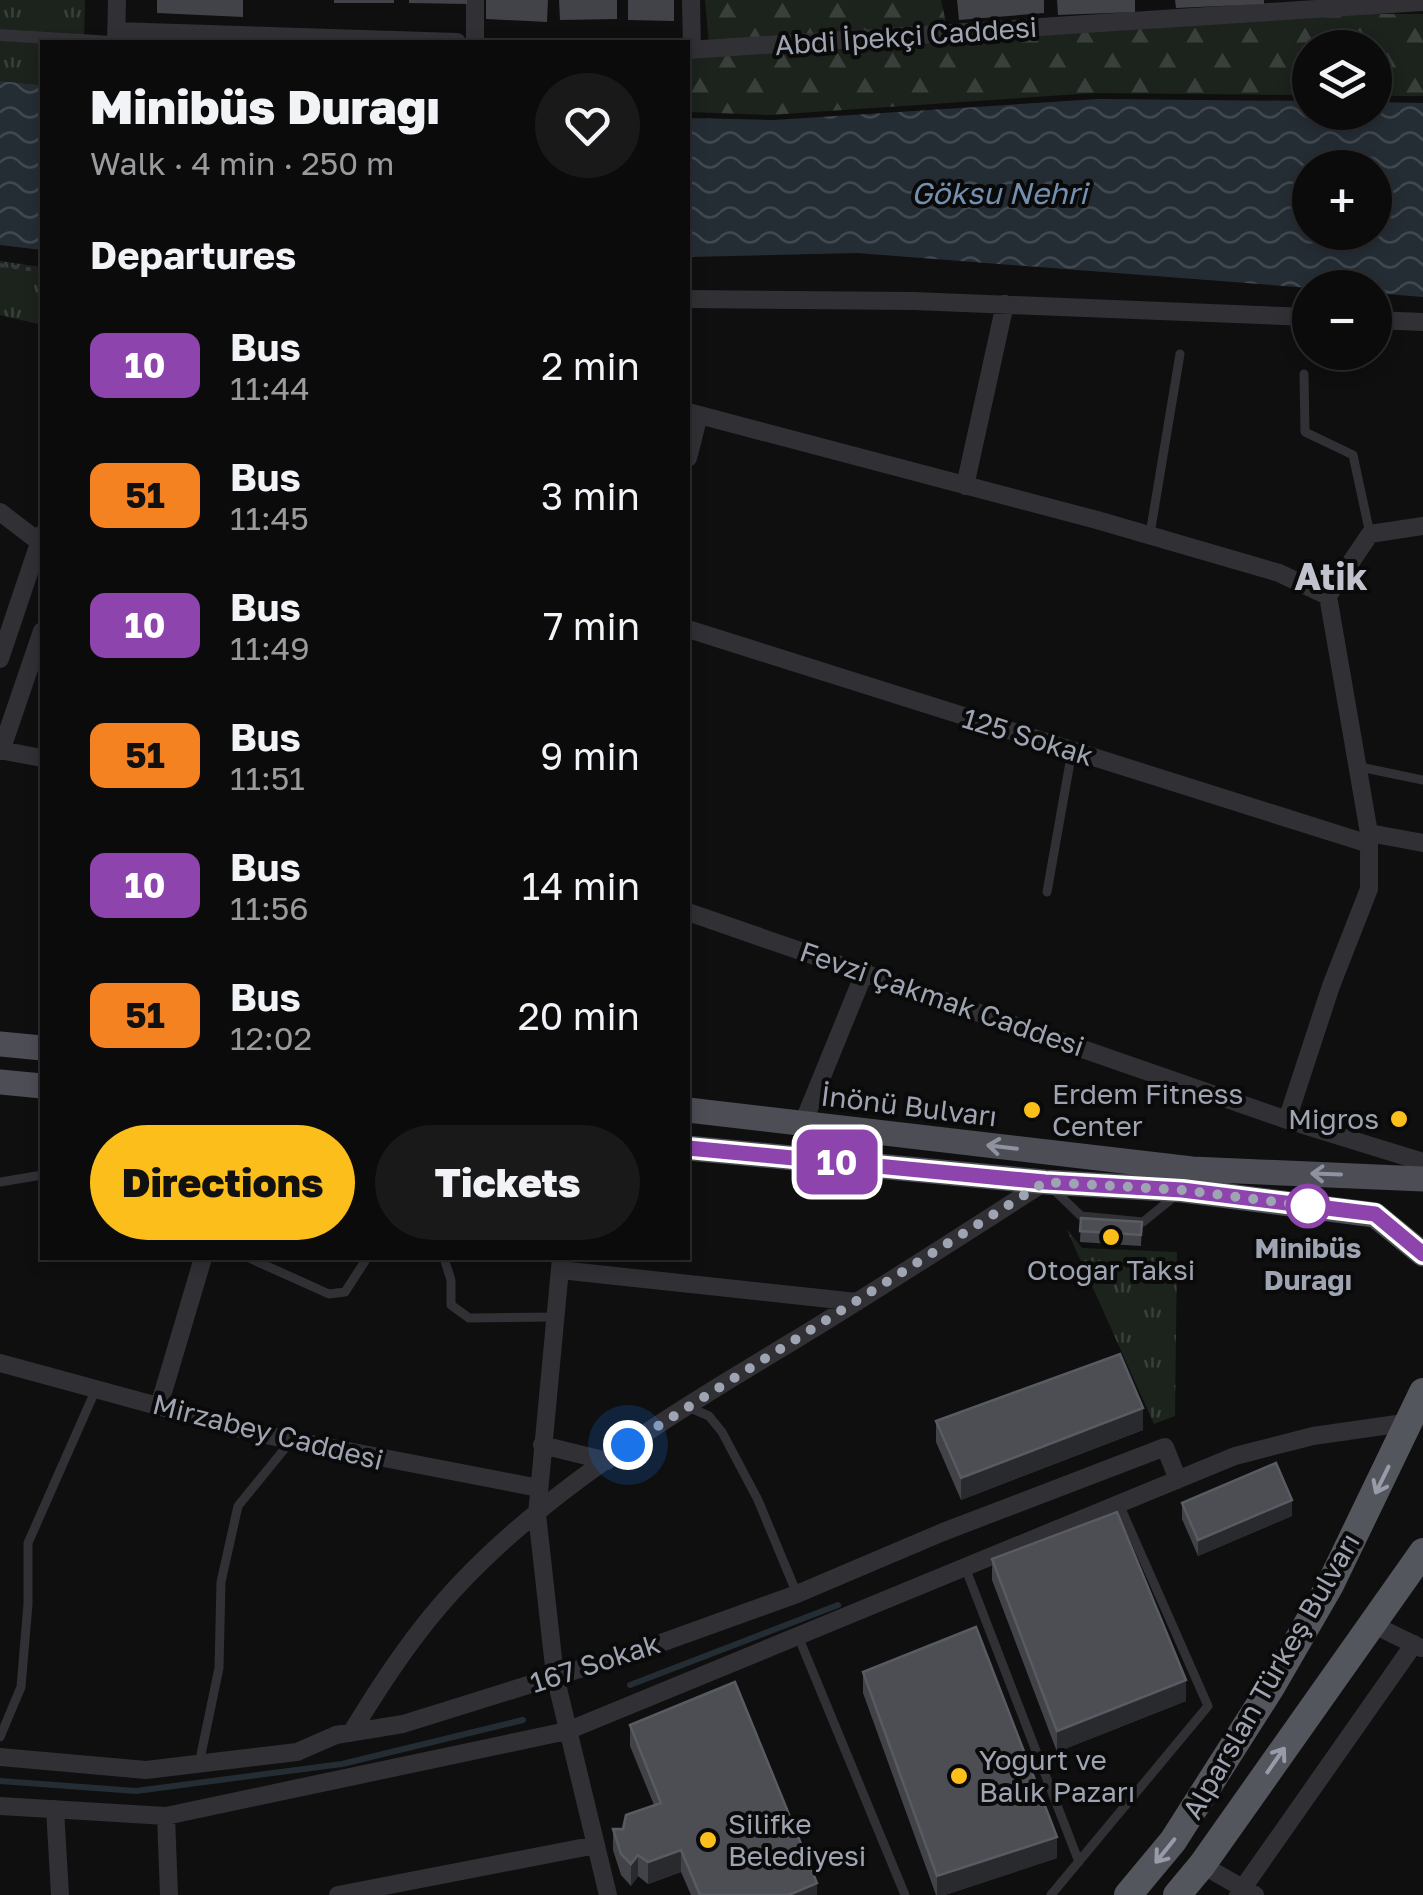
<!DOCTYPE html>
<html lang="en">
<head>
<meta charset="utf-8">
<style>
	:root { --surface:#0b0b0c; --page:#19191a; --text:#f1f3f6; --muted:#9a9b9d; --line:#2b2b2d; --accent:#fcbe1b }
	body { margin:0; font-family:"Golos Text",sans-serif; background:var(--page); color:var(--text); height:100vh; display:flex; flex-direction:column; font-size:38px; white-space:nowrap }
	* { box-sizing:border-box; margin:0 }
	p { font-size:32px; color:var(--muted) }
	.icon { flex:none; width:55px; height:55px; fill:none; stroke:currentColor; stroke-width:2; stroke-linecap:round; stroke-linejoin:round }
	.map { position:relative; flex:1; overflow:hidden }
	.drawer { position:absolute; left:40px; top:40px; width:650px; height:1220px; display:flex; flex-direction:column; background:var(--surface); border-radius:0px; box-shadow:0 5px 15px #0003,0 0 0 2px var(--line) }
	.drawer>* { flex:none }
	.badge { padding:0 20px; border-radius:15px; font-size:35px; line-height:65px }
	.fabs { position:absolute; left:1292px; top:30px; display:grid; gap:20px }
	.fabs a { display:grid; place-items:center; width:100px; height:100px; border-radius:50%; background:var(--surface); box-shadow:0 5px 15px #0003,0 0 0 2px var(--line); font-size:50px }
	.you { position:absolute; width:50px; height:50px; margin:-25px; border:8px solid #fff; border-radius:50%; background:#1a73e8; box-shadow:0 0 0 15px #1a73e833 }
	.map>.badge { position:absolute; translate:-50% -50%; box-shadow:0 0 0 5px #fff }
	h2 { padding:0 50px; font-size:38px; line-height:90px }
	.round { display:grid; place-items:center; flex:none; width:105px; height:105px; border-radius:52px; background:var(--page) }
	.summary { display:flex; align-items:center; justify-content:space-between; height:170px; padding:0 50px }
	h1 { font-size:48px; font-weight:800; line-height:75px }
	.button { display:flex; gap:20px; margin-top:auto; padding:20px 50px }
	.button a { flex:1; height:115px; border-radius:60px; background:var(--accent); color:#111; font-size:40px; font-weight:800; line-height:115px; text-align:center }
	.button a+a { background:var(--page); color:var(--text) }
	ul { padding:0; list-style:none }
	li { display:flex; align-items:center; gap:30px; height:130px; padding:0 50px }
	li div { flex:1 }
	li b { display:block; font-size:38px }
	li em { font-style:normal }
	li .badge { min-width:110px; font-weight:700; text-align:center }
	.map>svg:first-child { display:block }
	.forest { fill:url(#forest-firs) }
	.park { fill:url(#park-tufts) }
	.water { fill:url(#water-waves); fill-rule:evenodd }
	.lines { fill:none; stroke-linecap:round; stroke-linejoin:round }
	.stream { stroke:#252d34; stroke-width:6 }
	.path { stroke:#36373d; stroke-width:4; stroke-dasharray:5 8; stroke-linecap:butt }
	.service { stroke:#303035; stroke-width:9 }
	.pedestrian { stroke:#303035; stroke-width:12 }
	.minor { stroke:#303035; stroke-width:18 }
	.primary { stroke:#4c4d55; stroke-width:25 }
	.trunk { stroke:#54565e; stroke-width:28 }
	.wall { fill:#424348 }
	.shaded-wall { fill:#292a2d }
	.building { fill:#4c4e53; stroke:#595b62; stroke-width:2.5 }
	.oneway { stroke:#8e939f }
	.oneway2 { stroke:#989caa }
	.line-casing { stroke:#fff; stroke-width:22 }
	.line { stroke:#8e44ad; stroke-width:15 }
	.walk { stroke:#9fa4b2; stroke-width:10; stroke-dasharray:0 18 }
	.poi-dot { fill:#fcbe1b; stroke:#0a0a0b; stroke-width:4 }
	.stop-dot { fill:#fff; stroke:#8e44ad; stroke-width:5 }
	.labels { text-anchor:middle; stroke-width:8; stroke-linejoin:round; paint-order:stroke }
	.street-label { font-size:28px; fill:#9fa4b2; stroke:#0a0a0b }
	.poi-label { font-size:28px; fill:#9fa4b2; stroke:#0a0a0b; text-anchor:start }
	.stop-label { font-size:28px; font-weight:bold; fill:#9fa4b2; stroke:#0a0a0b }
	.water-label { font-size:30px; font-style:italic; fill:#7390b1; stroke:#0a0a0b }
	.district-label { font-size:38px; font-weight:bold; fill:#c0c3ce; stroke:#0a0a0b }
</style>
</head>
<body>
<div class="map">
<svg width="1423" height="1895" viewBox="0 0 1423 1895">
	<defs>
		<pattern id="forest-firs" width="22" height="20" patternUnits="userSpaceOnUse" patternTransform="scale(2.5)"><rect width="22" height="20" fill="#1b231c"/><path d="M5 1l3.5 6h-7zM16 11l3.5 6h-7z" fill="#39403b"/></pattern>
		<pattern id="park-tufts" width="24" height="20" patternUnits="userSpaceOnUse" patternTransform="scale(2.5)"><rect width="24" height="20" fill="#1b231c"/><path d="M3 7l-1-3M5 7V3M7 7l1-3M15 17l-1-3M17 17v-4M19 17l1-3" fill="none" stroke="#39403b"/></pattern>
		<pattern id="water-waves" width="16" height="10" patternUnits="userSpaceOnUse" patternTransform="scale(2.5)"><rect width="16" height="10" fill="#252d34"/><path d="M0 5q4-4 8 0t8 0" fill="none" stroke="#41484f"/></pattern>
	</defs>
	<rect width="100%" height="100%" fill="#0f0f10"/>
	<path class="forest" d="M 705,0 L 941,0 L 950,41 L 1321,14 L 1423,14 L 1423,96 L 1375,96 L 1375,48 L 1310,48 L 1310,95 L 1094,93 L 769,115 L 688,112 L 688,43 L 709,43 Z"/>
	<path class="park" d="M 0,0 L 85,0 L 84,42 L 42,42 L 42,85 L 0,81 Z
		M 0,261 L 42,267 L 42,325 L 0,315 Z
		M 1066,1228 L 1082,1248 L 1177,1252 L 1175,1416 L 1154,1424 Z"/>
	<path class="water" d="M 0,81 L 42,85 L 42,250 L 0,245 Z
		M 1098,99 L 1310,101 L 1310,112 L 1375,112 L 1375,102 L 1423,103 L 1423,297 L 1375,293 L 1375,288 L 1310,288 L 857,253 L 688,257 L 688,118 L 774,120 ZM 1310,168 L 1375,168 L 1375,232 L 1310,232 Z"/>
	<g class="lines">
		<path class="stream" d="M 630,1685 L 838,1605
			M 0,1781 L 136,1791 L 342,1764 L 523,1720"/>
		<path class="path" d="M 0,265 L 42,271"/>
		<path class="service" d="M 1304,374 L 1305,432 L 1353,455 L 1370,534
			M 1150,534 L 1180,354
			M 1360,767 L 1423,780
			M 1047,892 L 1072,751
			M 0,1182 L 42,1175
			M 1051,1187 L 1081,1216 L 1143,1222 L 1175,1196
			M 249,1258 L 329,1294 L 345,1292 L 367,1258
			M 444,1258 L 451,1280 L 451,1305 L 469,1318 L 555,1317
			M 688,1407 L 709,1416 L 722,1432 L 758,1500 L 797,1594
			M 965,1567 L 1079,1862
			M 798,1636 L 905,1895
			M 0,1737 L 21,1687 L 28,1604 L 28,1543 L 96,1389
			M 199,1764 L 219,1668 L 221,1582 L 238,1506 L 291,1441
			M 1051,1895 L 1208,1706 L 1119,1504"/>
		<path class="pedestrian" d="M 0,35 L 112,42"/>
		<path class="minor" d="M 475,0 L 475,42
			M 691,0 L 692,50
			M 116,31 L 457,42
			M 116,42 L 117,0
			M 688,50 L 1423,2
			M 688,299 L 914,301 L 1310,317
			M 1375,320 L 1423,322
			M 688,412 L 1097,520 L 1279,573 L 1328,596 L 1369,833 L 1369,889 L 1331,986 L 1287,1120
			M 688,458 L 699,415
			M 965,486 L 1005,304
			M 0,512 L 42,544
			M 1328,596 L 1370,534 L 1423,526
			M 688,629 L 1369,844
			M 0,659 L 42,534
			M 0,750 L 42,758
			M 1,751 L 42,631
			M 1369,833 L 1423,843
			M 688,912 L 1287,1120 L 1423,1162
			M 803,1123 L 865,971
			M 561,1258 L 537,1514 L 555,1676 L 608,1895
			M 560,1270 L 857,1302
			M 0,1363 L 260,1434 L 539,1488
			M 159,1406 L 203,1258
			M 542,1445 L 607,1461
			M 1372,1624 L 1421,1648
			M 351,1733 C 378,1689 405,1647 438,1608 C 531,1498 672,1414 795,1340 C 879,1289 962,1235 1045,1182
			M 0,1757 L 146,1770 L 297,1752 L 336,1735 L 403,1724 L 647,1648 L 797,1594 L 943,1532 L 1165,1447 L 1178,1480
			M 0,1806 L 166,1816 L 567,1731 L 1235,1456 L 1313,1436 L 1411,1422
			M 55,1809 L 60,1895
			M 166,1816 L 169,1895
			M 1202,1865 L 1255,1895
			M 338,1895 L 596,1845
			M 1238,1895 L 1414,1644"/>
		<path class="primary" d="M 0,1044 L 42,1048
			M 0,1082 L 42,1086
			M 688,1110 L 1192,1169 L 1423,1179
			M 688,1148 L 1045,1182 L 1182,1190 L 1375,1215 L 1423,1254"/>
		<path class="trunk" d="M 1128,1895 L 1173,1841 L 1271,1687 L 1330,1585 L 1423,1392
			M 1177,1895 L 1202,1865 L 1423,1552"/>
	</g>
	<path class="wall" d="M 157,0 L 243,0 L 243,17 L 157,13 Z
		M 334,0 L 394,0 L 394,3 L 334,3 Z
		M 409,0 L 467,0 L 467,4 L 409,3 Z
		M 486,0 L 548,0 L 547,22 L 486,19 Z
		M 559,0 L 617,0 L 617,19 L 560,20 Z
		M 628,0 L 674,0 L 674,21 L 628,20 Z
		M 957,0 L 1044,0 L 1044,13 L 959,20 Z
		M 1057,0 L 1135,0 L 1135,12 L 1058,15 Z
		M 1175,0 L 1264,0 L 1264,4 L 1176,8 Z
		M 1081,1218 L 1142,1222 L 1141,1246 L 1080,1242 Z
		M 936,1421 L 1143,1430 L 961,1500 L 936,1442 Z
		M 1182,1503 L 1292,1516 L 1198,1556 L 1182,1519 Z
		M 992,1559 L 1186,1701 L 1057,1752 L 992,1580 Z
		M 863,1672 L 1057,1858 L 945,1895 L 936,1895 L 863,1693 Z
		M 630,1725 L 817,1895 L 691,1895 L 681,1872 L 648,1884 L 638,1876 L 631,1886 L 621,1875 L 613,1850 L 613,1829 L 623,1829 L 654,1805 L 630,1746 Z"/>
	<path class="shaded-wall" d="M 1143,1408 L 1143,1430 L 961,1500 L 961,1478 Z
		M 1292,1500 L 1292,1516 L 1198,1556 L 1198,1540 Z
		M 1186,1680 L 1186,1701 L 1057,1752 L 1057,1731 Z
		M 1057,1837 L 1057,1858 L 945,1895 L 937,1895 L 937,1876 Z
		M 681,1850 L 681,1872 L 648,1884 L 648,1862 Z
		M 638,1855 L 638,1876 L 631,1886 L 631,1864 Z
		M 817,1883 L 817,1895 L 789,1895 Z"/>
	<path class="building" d="M 1081,1218 L 1142,1222 L 1141,1235 L 1080,1231 Z
		M 1120,1354 L 1143,1408 L 961,1478 L 936,1421 Z
		M 1276,1463 L 1292,1500 L 1198,1540 L 1182,1503 Z
		M 1117,1512 L 1186,1680 L 1057,1731 L 992,1559 Z
		M 976,1627 L 1057,1837 L 937,1876 L 863,1672 Z
		M 735,1682 L 817,1883 L 789,1895 L 700,1895 L 681,1850 L 648,1862 L 638,1855 L 631,1864 L 621,1854 L 613,1829 L 623,1829 L 626,1815 L 661,1803 L 630,1725 Z"/>
	<defs><path id="oneway-shaft" d="M-6 0H5M1.5-3L5.5 0L1.5 3" fill="none" stroke-width="1.6" stroke-linecap="round" stroke-linejoin="round" transform="scale(2.5)"/></defs>
	<g class="oneway">
		<use href="#oneway-shaft" transform="translate(1002 1147) rotate(-173)"/>
		<use href="#oneway-shaft" transform="translate(1326 1174) rotate(-178)"/>
	</g>
	<g class="oneway2">
		<use href="#oneway-shaft" transform="translate(1382 1480) rotate(116)"/>
		<use href="#oneway-shaft" transform="translate(1276 1760) rotate(-55)"/>
		<use href="#oneway-shaft" transform="translate(1165 1851) rotate(129)"/>
	</g>
	<g class="lines">
		<defs>
			<path id="line" d="M 688,1148 L 1045,1182 L 1182,1190 L 1375,1214 L 1423,1254"/>
		</defs>
		<use href="#line" class="line-casing"/>
		<use href="#line" class="line"/>
		<path class="walk" d="M 628,1445 L 1045,1182 L 1182,1190 L 1308,1206"/>
	</g>
	<g class="poi-dot">
		<circle cx="1032" cy="1110" r="10"/>
		<circle cx="1399" cy="1119" r="10"/>
		<circle cx="1111" cy="1237" r="10"/>
		<circle cx="959" cy="1776" r="10"/>
		<circle cx="708" cy="1840" r="10"/>
	</g>
	<circle class="stop-dot" cx="1308" cy="1206" r="20"/>
	<g class="labels">
		<g class="street-label">
			<text transform="translate(906 36) rotate(-4)" y="10">Abdi İpekçi Caddesi</text>
			<text transform="translate(1028 737) rotate(17)" y="10">125 Sokak</text>
			<text transform="translate(942 999) rotate(19)" y="10">Fevzi Çakmak Caddesi</text>
			<text transform="translate(909 1106) rotate(7)" y="10">İnönü Bulvarı</text>
			<text transform="translate(268 1432) rotate(14)" y="10">Mirzabey Caddesi</text>
			<text transform="translate(595 1663) rotate(-18)" y="10">167 Sokak</text>
			<text transform="translate(1271 1676) rotate(-60)" y="10">Alparslan Türkeş Bulvarı</text>
		</g>
		<g class="poi-label">
			<text x="1052" y="1104">Erdem Fitness<tspan x="1052" dy="32">Center</tspan></text>
			<text x="1379" y="1129" text-anchor="end">Migros</text>
			<text x="1111" y="1280" text-anchor="middle">Otogar Taksi</text>
			<text x="979" y="1770">Yoğurt ve<tspan x="979" dy="32">Balık Pazarı</tspan></text>
			<text x="728" y="1834">Silifke<tspan x="728" dy="32">Belediyesi</tspan></text>
		</g>
		<g class="stop-label">
			<text x="1308" y="1258">Minibüs<tspan x="1308" dy="32">Durağı</tspan></text>
		</g>
		<g class="water-label">
			<text x="999" y="204">Göksu Nehri</text>
		</g>
		<g class="district-label">
			<text x="1331" y="590">Atik</text>
		</g>
	</g>
</svg>
<div class="fabs">
<a><svg class="icon" aria-label="layers" viewBox="0 0 24 24"><path d="M12 4l9 5-9 5-9-5zM3 14l9 5 9-5"/></svg></a>
<a>+</a>
<a>−</a>
</div>
<div class="you" style="left:628px;top:1445px"></div>
<b class="badge" style="left:837px;top:1162px;background:#8e44ad;color:#fff">10</b>
<section class="drawer">
<div class="summary"><div><h1>Minibüs Durağı</h1><p>Walk · 4 min · 250 m</p></div><a class="round"><svg class="icon" aria-label="heart" viewBox="0 0 24 24"><path d="M12 20l-8-8c-3-5 5-10 8-4 3-6 11-1 8 4z"/></svg></a></div>
<h2>Departures</h2>
<ul>
<li><span class="badge" style="background:#8e44ad;color:#fff">10</span><div><b>Bus</b><p>11:44</p></div><em>2 min</em></li>
<li><span class="badge" style="background:#f58220;color:#111">51</span><div><b>Bus</b><p>11:45</p></div><em>3 min</em></li>
<li><span class="badge" style="background:#8e44ad;color:#fff">10</span><div><b>Bus</b><p>11:49</p></div><em>7 min</em></li>
<li><span class="badge" style="background:#f58220;color:#111">51</span><div><b>Bus</b><p>11:51</p></div><em>9 min</em></li>
<li><span class="badge" style="background:#8e44ad;color:#fff">10</span><div><b>Bus</b><p>11:56</p></div><em>14 min</em></li>
<li><span class="badge" style="background:#f58220;color:#111">51</span><div><b>Bus</b><p>12:02</p></div><em>20 min</em></li>
</ul>
<div class="button"><a>Directions</a><a>Tickets</a></div>
</section>
</div>
</body>
</html>
